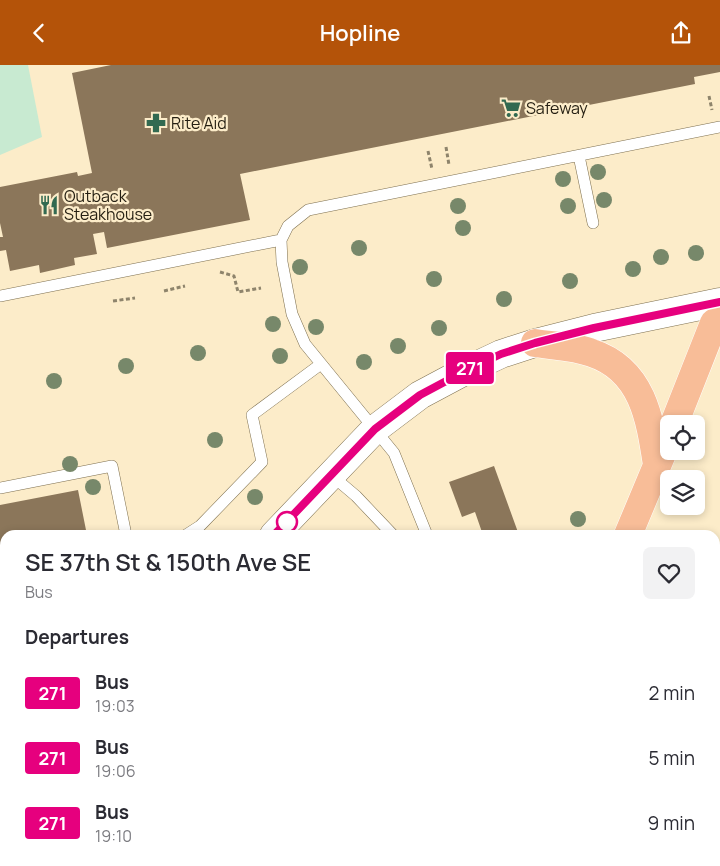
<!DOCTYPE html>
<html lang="en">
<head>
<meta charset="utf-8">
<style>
	:root { --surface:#fff; --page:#f2f2f3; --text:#2b2b33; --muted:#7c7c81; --accent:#b45309 }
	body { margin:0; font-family:Manrope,sans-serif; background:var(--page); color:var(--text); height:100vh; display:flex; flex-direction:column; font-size:19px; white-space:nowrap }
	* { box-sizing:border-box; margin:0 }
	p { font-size:16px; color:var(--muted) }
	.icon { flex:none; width:28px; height:28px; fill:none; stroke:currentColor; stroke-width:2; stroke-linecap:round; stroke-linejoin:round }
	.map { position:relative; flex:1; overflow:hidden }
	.sheet { position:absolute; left:0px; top:465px; width:720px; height:336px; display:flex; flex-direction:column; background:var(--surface); border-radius:15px 15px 0 0; box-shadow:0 2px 8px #0003 }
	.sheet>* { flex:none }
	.badge { padding:0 10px; border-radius:4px; font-size:18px; line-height:32px }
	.controls { position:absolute; left:660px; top:350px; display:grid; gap:10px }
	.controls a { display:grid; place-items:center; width:45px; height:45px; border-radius:8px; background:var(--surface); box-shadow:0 2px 8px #0003; font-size:25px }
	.map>.badge { position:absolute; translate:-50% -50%; box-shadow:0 0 0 2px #fff }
	h2 { padding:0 25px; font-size:19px; line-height:45px }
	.round { display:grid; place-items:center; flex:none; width:52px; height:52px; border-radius:8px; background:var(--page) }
	.overview { display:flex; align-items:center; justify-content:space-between; height:85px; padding:0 25px }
	h1 { font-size:24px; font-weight:600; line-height:38px }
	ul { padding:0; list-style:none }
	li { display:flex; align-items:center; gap:15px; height:65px; padding:0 25px }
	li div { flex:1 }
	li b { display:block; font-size:19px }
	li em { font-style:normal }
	li .badge { min-width:55px; font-weight:700; text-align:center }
	header { display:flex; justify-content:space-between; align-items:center; height:65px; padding:0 25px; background:var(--accent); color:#fff; font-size:22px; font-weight:600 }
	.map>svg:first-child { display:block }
	.green { fill:#c8ead1 }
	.building { fill:#8b765a }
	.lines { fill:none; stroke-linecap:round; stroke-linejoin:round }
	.service-casing { stroke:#7e7050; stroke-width:12 }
	.minor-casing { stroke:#7e7050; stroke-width:24 }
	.tertiary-casing { stroke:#7e7050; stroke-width:29 }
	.motorway-casing { stroke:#fff; stroke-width:29 }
	.path { stroke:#8e846c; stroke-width:3; stroke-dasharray:4 2.5; stroke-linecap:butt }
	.service { stroke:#fff; stroke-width:11 }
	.minor { stroke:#fff; stroke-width:22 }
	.tertiary { stroke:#fff; stroke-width:28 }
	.motorway { stroke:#f8bd98; stroke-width:28 }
	.tree { fill:#77886a }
	.line-casing { stroke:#fff; stroke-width:11 }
	.line { stroke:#e6007e; stroke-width:8 }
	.stop-dot { fill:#fff; stroke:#e6007e; stroke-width:2.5 }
	.labels { text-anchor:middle; stroke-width:4.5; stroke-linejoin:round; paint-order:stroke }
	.poi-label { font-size:16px; fill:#251f12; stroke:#fcecc9; text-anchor:start }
</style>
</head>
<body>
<header><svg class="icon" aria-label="back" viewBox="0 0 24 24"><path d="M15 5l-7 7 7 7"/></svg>Hopline<svg class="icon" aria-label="share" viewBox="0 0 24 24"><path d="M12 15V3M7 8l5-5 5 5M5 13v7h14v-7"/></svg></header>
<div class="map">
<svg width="720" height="801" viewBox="0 0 720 801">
	<rect width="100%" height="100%" fill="#fcecc9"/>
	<path class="green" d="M 0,0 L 28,0 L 42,72 L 0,90 Z"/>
	<path class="building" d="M 111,0 L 720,0 L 720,7 L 694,12 L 695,19 L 240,109 L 250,155 L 107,183 L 104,167 L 93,169 L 97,189 L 74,193 L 75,200 L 40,208 L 39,200 L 10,206 L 6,185 L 0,186 L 0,172 L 3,172 L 0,158 L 0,122 L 77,107 L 78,111 L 92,108 L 72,8 Z
		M 494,401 L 519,470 L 483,470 L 475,447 L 462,452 L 449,417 Z
		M 78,425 L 87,470 L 5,470 L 5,498 L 0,499 L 0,440 Z"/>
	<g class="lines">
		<defs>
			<path id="service" d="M 579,91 L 593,158
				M 0,231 L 281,175
				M 330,409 L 356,431 L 393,470
				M 0,423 L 112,401 L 126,470
				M 186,470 L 200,461 L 262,397 L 252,350 L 321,299
				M 427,470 L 394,388 L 305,279 L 292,249 L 282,197 L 281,175 L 288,161 L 308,145 L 720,62
				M 0,539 L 5,538"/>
			<path id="minor" d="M 0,642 L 5,640"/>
			<path id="tertiary" d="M 274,470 L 375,364 L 420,330 L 465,306 L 501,289 L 535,278 L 594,263 L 720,237
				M 0,684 L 5,682"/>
			<path id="motorway" d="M 535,278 C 553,281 574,281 592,288 C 643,305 650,354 657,400
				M 674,359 L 714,258 L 720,254
				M 628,470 L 664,384
				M 715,747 L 720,747
				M 60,801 L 89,796
				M 203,801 L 245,796"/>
		</defs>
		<use href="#service" class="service-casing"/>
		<use href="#minor" class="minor-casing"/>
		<use href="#tertiary" class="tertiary-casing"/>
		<use href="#motorway" class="motorway-casing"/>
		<path class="path" d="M 709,31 L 712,45
			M 446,82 L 449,100
			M 428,86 L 432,104
			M 220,207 L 234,211 L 238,227 L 261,223
			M 164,226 L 185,221
			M 113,236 L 135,233"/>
		<use href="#service" class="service"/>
		<use href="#minor" class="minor"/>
		<use href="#tertiary" class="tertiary"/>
		<use href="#motorway" class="motorway"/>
	</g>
	<g class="tree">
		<circle cx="598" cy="107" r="8"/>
		<circle cx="563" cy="114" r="8"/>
		<circle cx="604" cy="135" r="8"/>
		<circle cx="458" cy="141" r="8"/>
		<circle cx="568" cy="141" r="8"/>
		<circle cx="463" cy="163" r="8"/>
		<circle cx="359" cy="183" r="8"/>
		<circle cx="696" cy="188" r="8"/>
		<circle cx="661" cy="192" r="8"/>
		<circle cx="300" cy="202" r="8"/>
		<circle cx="633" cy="204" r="8"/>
		<circle cx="434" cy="214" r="8"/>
		<circle cx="570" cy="216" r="8"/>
		<circle cx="504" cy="234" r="8"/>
		<circle cx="273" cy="259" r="8"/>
		<circle cx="316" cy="262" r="8"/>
		<circle cx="439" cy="263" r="8"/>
		<circle cx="398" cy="281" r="8"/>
		<circle cx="198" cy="288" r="8"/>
		<circle cx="280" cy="291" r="8"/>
		<circle cx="364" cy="297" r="8"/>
		<circle cx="126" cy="301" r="8"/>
		<circle cx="54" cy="316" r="8"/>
		<circle cx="215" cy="375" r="8"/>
		<circle cx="70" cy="399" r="8"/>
		<circle cx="93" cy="422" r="8"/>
		<circle cx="255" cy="432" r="8"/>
		<circle cx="578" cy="454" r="8"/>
	</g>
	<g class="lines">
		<defs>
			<path id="line" d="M 274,470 L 375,364 L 420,330 L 465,306 L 501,289 L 535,278 L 594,263 L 720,237"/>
		</defs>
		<use href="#line" class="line-casing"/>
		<use href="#line" class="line"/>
	</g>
	<defs>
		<symbol id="supermarket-bare" viewBox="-9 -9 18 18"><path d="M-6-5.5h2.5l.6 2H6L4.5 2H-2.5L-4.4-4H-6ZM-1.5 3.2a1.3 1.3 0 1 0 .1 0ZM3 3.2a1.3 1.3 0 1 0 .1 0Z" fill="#326a51" stroke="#fcecc9" stroke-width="2.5" paint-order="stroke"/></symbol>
		<symbol id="pharmacy-bare" viewBox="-9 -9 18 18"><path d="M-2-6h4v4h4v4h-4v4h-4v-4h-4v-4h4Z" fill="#326a51" stroke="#fcecc9" stroke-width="2.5" paint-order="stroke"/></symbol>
		<symbol id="restaurant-bare" viewBox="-9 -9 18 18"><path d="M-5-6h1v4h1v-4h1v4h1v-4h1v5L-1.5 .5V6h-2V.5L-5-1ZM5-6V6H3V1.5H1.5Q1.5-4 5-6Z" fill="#326a51" stroke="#fcecc9" stroke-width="2.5" paint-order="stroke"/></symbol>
	</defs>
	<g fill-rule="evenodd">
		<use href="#supermarket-bare" x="497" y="29" width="28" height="28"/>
		<use href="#pharmacy-bare" x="142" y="44" width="28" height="28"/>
		<use href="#restaurant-bare" x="35" y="126" width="28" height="28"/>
	</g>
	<circle class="stop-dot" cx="287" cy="457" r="10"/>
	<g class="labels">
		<g class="poi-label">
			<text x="526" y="49">Safeway</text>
			<text x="171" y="64">Rite Aid</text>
			<text x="64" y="137">Outback<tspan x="64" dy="18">Steakhouse</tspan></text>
		</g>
	</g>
</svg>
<div class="controls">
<a><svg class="icon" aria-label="locate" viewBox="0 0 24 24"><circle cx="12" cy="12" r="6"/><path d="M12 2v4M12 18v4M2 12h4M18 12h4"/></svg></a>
<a><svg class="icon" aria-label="layers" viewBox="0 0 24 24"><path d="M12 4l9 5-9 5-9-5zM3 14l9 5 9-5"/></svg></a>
</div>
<b class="badge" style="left:470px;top:303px;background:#e6007e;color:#fff">271</b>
<section class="sheet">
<div class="overview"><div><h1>SE 37th St &amp; 150th Ave SE</h1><p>Bus</p></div><a class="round"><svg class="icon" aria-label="heart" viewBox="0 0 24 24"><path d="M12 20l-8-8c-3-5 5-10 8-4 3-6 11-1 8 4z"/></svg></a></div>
<h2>Departures</h2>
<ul>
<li><span class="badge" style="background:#e6007e;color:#fff">271</span><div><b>Bus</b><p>19:03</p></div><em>2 min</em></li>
<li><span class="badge" style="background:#e6007e;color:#fff">271</span><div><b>Bus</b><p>19:06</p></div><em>5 min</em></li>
<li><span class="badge" style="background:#e6007e;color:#fff">271</span><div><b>Bus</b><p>19:10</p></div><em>9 min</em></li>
</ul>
</section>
</div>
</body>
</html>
